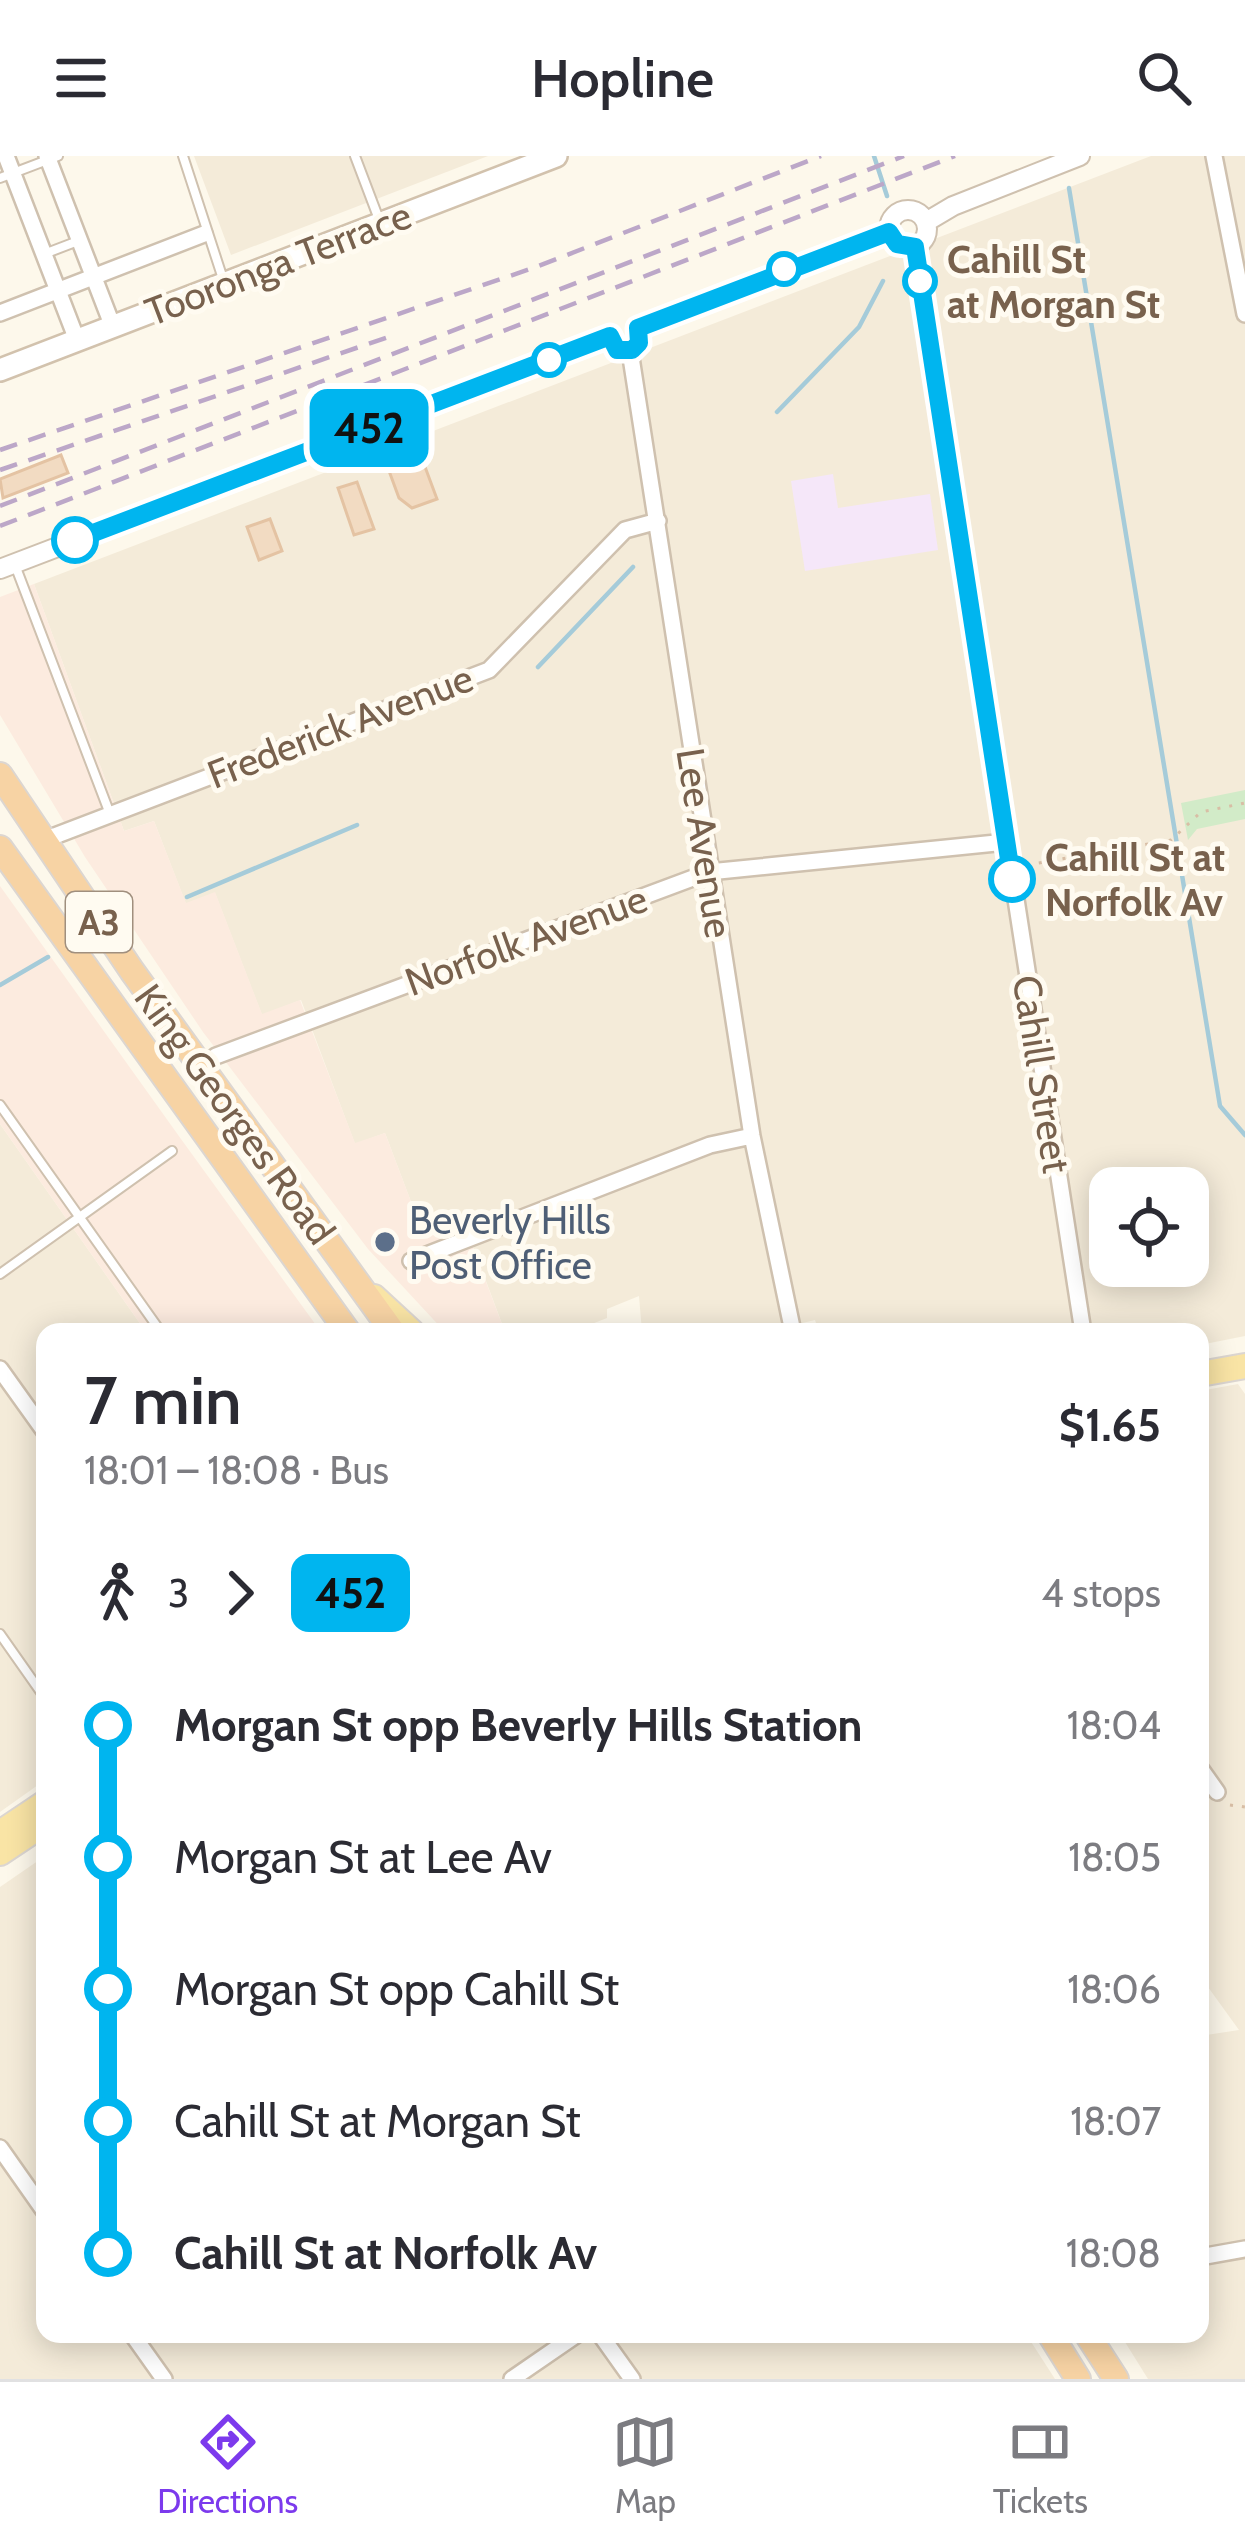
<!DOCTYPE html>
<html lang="en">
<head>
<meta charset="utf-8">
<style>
	:root { --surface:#fff; --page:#f7f7f7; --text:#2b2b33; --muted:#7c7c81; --line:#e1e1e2; --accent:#7c3aed }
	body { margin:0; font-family:Cabin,sans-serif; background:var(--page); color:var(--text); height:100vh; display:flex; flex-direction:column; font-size:45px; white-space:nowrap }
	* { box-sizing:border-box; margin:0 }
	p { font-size:39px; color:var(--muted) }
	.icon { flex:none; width:66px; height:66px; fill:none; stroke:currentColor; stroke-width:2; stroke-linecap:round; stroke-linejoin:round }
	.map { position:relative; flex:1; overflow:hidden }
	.side { position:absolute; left:36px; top:1167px; width:1173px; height:1020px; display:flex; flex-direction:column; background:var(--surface); border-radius:24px; box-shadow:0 6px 30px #0003 }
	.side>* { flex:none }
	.badge { padding:0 24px; border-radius:18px; font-size:42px; line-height:78px }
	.buttons { position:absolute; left:1089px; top:1011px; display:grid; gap:24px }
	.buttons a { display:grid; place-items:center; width:120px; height:120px; border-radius:24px; background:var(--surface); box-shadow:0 6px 30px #0003; font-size:60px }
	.map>.badge { position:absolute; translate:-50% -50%; box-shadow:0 0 0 6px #fff }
	.legs { display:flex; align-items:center; gap:18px; height:132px; padding:0 48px; font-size:39px }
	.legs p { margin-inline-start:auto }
	.headline { display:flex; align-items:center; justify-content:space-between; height:204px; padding:0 48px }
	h1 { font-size:66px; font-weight:600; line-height:90px }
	ul { padding:0 48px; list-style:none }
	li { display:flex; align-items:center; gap:42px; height:132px; font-size:45px }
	li i { display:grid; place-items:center; width:18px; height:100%; margin:0 15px; background:currentColor }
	li i::after { content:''; width:30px; height:30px; margin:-15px; border:9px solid; border-radius:50%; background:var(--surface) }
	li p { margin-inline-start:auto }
	li:first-child i { background:linear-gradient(#0000 50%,currentColor 0) }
	li:last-child i { background:linear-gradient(currentColor 50%,#0000 0) }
	header { display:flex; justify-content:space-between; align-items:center; height:156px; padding:0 48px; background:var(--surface); font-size:54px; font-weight:600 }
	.tabs { display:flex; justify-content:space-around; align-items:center; height:168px; border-top:3px solid var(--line); background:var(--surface); font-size:33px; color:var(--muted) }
	.tabs a { display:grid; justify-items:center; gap:6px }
	.tabs .on { color:var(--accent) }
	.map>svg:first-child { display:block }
	.residential { fill:#f4ebd9; fill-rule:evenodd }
	.commercial { fill:#fcebdf }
	.education { fill:#f5e7f9 }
	.green { fill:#d2ebc8 }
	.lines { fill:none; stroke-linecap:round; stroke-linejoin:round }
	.stream { stroke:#a5cbd9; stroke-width:4.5 }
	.building { fill:#f2dbc2; stroke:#e4c3a3; stroke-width:3 }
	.service-casing { stroke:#cfc1af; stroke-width:12 }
	.minor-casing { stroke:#cfc1af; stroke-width:20 }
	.tertiary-casing { stroke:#cfc1af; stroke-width:22 }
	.secondary-casing { stroke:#d2c2ad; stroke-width:26 }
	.primary-casing { stroke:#dcd6d1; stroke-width:28 }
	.trunk-casing { stroke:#dcd6d1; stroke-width:28 }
	.path { stroke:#d8bea5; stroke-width:3; stroke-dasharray:3 9; stroke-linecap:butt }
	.service { stroke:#fff; stroke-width:8 }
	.minor { stroke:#fff; stroke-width:15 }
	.tertiary { stroke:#fff; stroke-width:18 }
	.secondary { stroke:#fff; stroke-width:21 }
	.primary { stroke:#f9e4a5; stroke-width:24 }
	.trunk { stroke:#f7d3a4; stroke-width:24 }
	.rail { stroke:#bca7c8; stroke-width:4.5; stroke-dasharray:18 12; stroke-linecap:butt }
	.line-1-casing { stroke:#fff; stroke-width:27 }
	.line-1 { stroke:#00b5ef; stroke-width:18 }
	.stop-1-dot { fill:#fff; stroke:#00b5ef; stroke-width:6 }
	.service-dot { fill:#5c6f8a; stroke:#fffbf1; stroke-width:4.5 }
	.labels { text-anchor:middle; stroke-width:10; stroke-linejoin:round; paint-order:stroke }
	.shield { fill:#fffbf1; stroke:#a08f7e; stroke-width:3 }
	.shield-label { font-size:36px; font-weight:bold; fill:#78614d }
	.stop-label { font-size:39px; font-weight:bold; fill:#78614d; stroke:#fffbf1; text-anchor:start }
	.street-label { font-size:39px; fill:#78614d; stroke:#fffbf1 }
	.service-label { font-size:39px; fill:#4e5e75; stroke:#fffbf1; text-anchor:start }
</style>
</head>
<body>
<header><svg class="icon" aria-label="menu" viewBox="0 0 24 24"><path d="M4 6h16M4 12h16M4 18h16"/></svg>Hopline<svg class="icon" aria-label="search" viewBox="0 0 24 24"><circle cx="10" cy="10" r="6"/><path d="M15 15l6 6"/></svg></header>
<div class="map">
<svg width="1245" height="2223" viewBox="0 0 1245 2223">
	<rect width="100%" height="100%" fill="#fdf8eb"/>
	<path class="residential" d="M 194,0 L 488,0 L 231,99 Z
		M 1151,0 L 1245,0 L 1245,1180 L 1200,1189 L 1200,1176 L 819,1176 L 815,1164 L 765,1176 L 642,1176 L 639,1140 L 607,1153 L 607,1162 L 571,1176 L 505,1176 L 464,1066 L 424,1080 L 385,977 L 355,988 L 301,844 L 262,859 L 215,737 L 186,748 L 154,665 L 124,675 L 34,428 ZM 1110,1032 L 1188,1032 L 1188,1110 L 1110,1110 Z
		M 0,968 L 146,1176 L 45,1176 L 45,1624 L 0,1656 Z
		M 1238,1228 L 1245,1238 L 1245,2223 L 1148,2223 L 1120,2178 L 1200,2178 L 1200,1880 L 1239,1874 L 1200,1820 L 1200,1235 Z
		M 45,1700 L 45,2178 L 1026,2178 L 1055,2223 L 0,2223 L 0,1731 Z"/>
	<path class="commercial" d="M 34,428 L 124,675 L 154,665 L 186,747 L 215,736 L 262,858 L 300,844 L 355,987 L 385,977 L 424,1080 L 463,1065 L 505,1176 L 445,1176 L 368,1093 L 203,876 L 85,701 L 0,559 L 0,441 Z
		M 0,730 L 181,983 L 321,1176 L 146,1176 L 0,968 Z"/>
	<path class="education" d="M 833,318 L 838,352 L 930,338 L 938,394 L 805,415 L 791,325 Z"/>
	<path class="green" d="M 1245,634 L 1245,663 L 1197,673 L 1188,684 L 1181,647 Z"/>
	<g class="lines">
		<path class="stream" d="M 874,0 L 887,40
			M 1069,32 L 1220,950 L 1245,979
			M 777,256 L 859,171 L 883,125
			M 538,511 L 633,411
			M 187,741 L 357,669
			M 0,829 L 48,801"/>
	</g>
	<path class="building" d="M 418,292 L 437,343 L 412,352 L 399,342 L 385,304 Z
		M 61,299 L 68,317 L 3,342 L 0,323 Z
		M 357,326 L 374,373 L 354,379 L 338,332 Z
		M 270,363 L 282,395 L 259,404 L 247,371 Z"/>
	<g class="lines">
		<defs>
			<path id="service" d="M 183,0 L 223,123
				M 355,0 L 380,66
				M 0,22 L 58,0
				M 44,98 L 78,85
				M 15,409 L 110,658
				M 0,949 L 161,1176
				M 0,1118 L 172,995
				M 0,1478 L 45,1542"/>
			<path id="minor" d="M 6,0 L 77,184
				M 47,0 L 113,171
				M 1214,0 L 1245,158
				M 915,91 L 1083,1176
				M 0,157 L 204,78
				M 630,195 L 752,980 L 793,1176
				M 44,684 L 489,514 L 625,374 L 658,365
				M 201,911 L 216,900 L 709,716 L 1006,686
				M 411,1105 L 710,989 L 752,980
				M 0,1213 L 45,1276
				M 1200,1612 L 1217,1636
				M 0,1992 L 45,2056
				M 1200,2101 L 1245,2093
				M 132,2178 L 164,2223
				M 602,2181 L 632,2223
				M 512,2223 L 576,2179"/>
			<path id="tertiary" d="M889 73a19 19 0 1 1 38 0a19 19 0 1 1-38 0Z
				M 926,66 L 953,50 L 1080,0
				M 638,172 L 889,76
				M 610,180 L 617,194 L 630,195 L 639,187 L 638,172
				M 0,413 L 610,180"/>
			<path id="secondary" d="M 0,214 L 556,0"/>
			<path id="primary" d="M 374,1141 L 412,1176
				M 1200,1218 L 1245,1210
				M 0,1677 L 45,1647
				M 0,1697 L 33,1675"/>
			<path id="trunk" d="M 0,619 L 132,815 L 393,1176
				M 0,692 L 348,1176
				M 1050,2178 L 1078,2223
				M 1087,2178 L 1116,2223"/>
		</defs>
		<use href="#service" class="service-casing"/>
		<use href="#minor" class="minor-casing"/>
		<use href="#tertiary" class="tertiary-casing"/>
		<use href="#secondary" class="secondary-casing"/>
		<use href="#primary" class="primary-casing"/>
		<use href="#trunk" class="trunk-casing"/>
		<path class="path" d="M 1027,709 L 1171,684 L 1201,656 L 1245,647
			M 1230,1649 L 1245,1651"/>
		<use href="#service" class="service"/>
		<use href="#minor" class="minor"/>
		<use href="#tertiary" class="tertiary"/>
		<use href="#secondary" class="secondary"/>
		<use href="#primary" class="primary"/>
		<use href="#trunk" class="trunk"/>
		<path class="rail" d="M 0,294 L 536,111 L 821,0
			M 0,314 L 397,178
			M 0,350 L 904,0
			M 0,370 L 955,0"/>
	</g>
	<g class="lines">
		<defs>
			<path id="line-1" d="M 75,384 L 610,180 L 617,194 L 632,194 L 639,187 L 638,172 L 889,76 L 897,88 L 915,91 L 1012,723"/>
		</defs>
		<use href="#line-1" class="line-1-casing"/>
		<use href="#line-1" class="line-1"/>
	</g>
	<g class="stop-1-dot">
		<circle cx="784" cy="113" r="15"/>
		<circle cx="920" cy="125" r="15"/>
		<circle cx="549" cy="204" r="15"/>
		<circle cx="75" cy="384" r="21"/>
		<circle cx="1012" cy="723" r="21"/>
	</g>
	<circle class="service-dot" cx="385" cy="1086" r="12"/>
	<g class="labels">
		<rect class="shield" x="66" y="736" width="66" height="60" rx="9"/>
		<g class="shield-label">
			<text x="99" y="779">A3</text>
		</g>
		<g class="stop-label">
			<text x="947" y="117">Cahill St<tspan x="947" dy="45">at Morgan St</tspan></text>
			<text x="1045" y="715">Cahill St at<tspan x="1045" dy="45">Norfolk Av</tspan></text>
		</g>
		<g class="street-label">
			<text transform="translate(278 107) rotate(-21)" y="14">Tooronga Terrace</text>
			<text transform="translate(340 570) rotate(-21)" y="14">Frederick Avenue</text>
			<text transform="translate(705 687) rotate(81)" y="14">Lee Avenue</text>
			<text transform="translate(526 784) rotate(-20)" y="14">Norfolk Avenue</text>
			<text transform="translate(1042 918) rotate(81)" y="14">Cahill Street</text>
			<text transform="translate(235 958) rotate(54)" y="14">King Georges Road</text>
		</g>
		<g class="service-label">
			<text x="409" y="1078">Beverly Hills<tspan x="409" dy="45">Post Office</tspan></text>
		</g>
	</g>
</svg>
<div class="buttons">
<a><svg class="icon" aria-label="locate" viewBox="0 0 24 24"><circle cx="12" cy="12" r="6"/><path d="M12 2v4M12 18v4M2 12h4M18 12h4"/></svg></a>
</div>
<b class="badge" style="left:369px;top:272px;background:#00b5ef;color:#111">452</b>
<section class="side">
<div class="headline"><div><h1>7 min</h1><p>18:01 – 18:08 · Bus</p></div><b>$1.65</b></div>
<div class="legs"><svg class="icon" aria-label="walk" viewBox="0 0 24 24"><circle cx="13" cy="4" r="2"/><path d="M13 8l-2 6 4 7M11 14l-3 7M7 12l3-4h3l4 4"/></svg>3<svg class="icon" aria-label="forward" viewBox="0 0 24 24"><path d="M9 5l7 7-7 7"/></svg><b class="badge" style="background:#00b5ef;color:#111">452</b><p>4 stops</p></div>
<ul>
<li><i style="color:#00b5ef"></i><b>Morgan St opp Beverly Hills Station</b><p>18:04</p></li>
<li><i style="color:#00b5ef"></i><span>Morgan St at Lee Av</span><p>18:05</p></li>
<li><i style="color:#00b5ef"></i><span>Morgan St opp Cahill St</span><p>18:06</p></li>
<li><i style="color:#00b5ef"></i><span>Cahill St at Morgan St</span><p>18:07</p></li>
<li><i style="color:#00b5ef"></i><b>Cahill St at Norfolk Av</b><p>18:08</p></li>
</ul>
</section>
</div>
<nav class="tabs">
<a class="on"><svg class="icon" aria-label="directions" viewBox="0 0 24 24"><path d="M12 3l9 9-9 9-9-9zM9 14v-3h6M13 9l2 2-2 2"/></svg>Directions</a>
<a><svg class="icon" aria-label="map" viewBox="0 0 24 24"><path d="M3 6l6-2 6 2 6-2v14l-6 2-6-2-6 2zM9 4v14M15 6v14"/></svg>Map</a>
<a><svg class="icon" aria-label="tickets" viewBox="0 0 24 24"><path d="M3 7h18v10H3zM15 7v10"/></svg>Tickets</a>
</nav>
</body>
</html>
